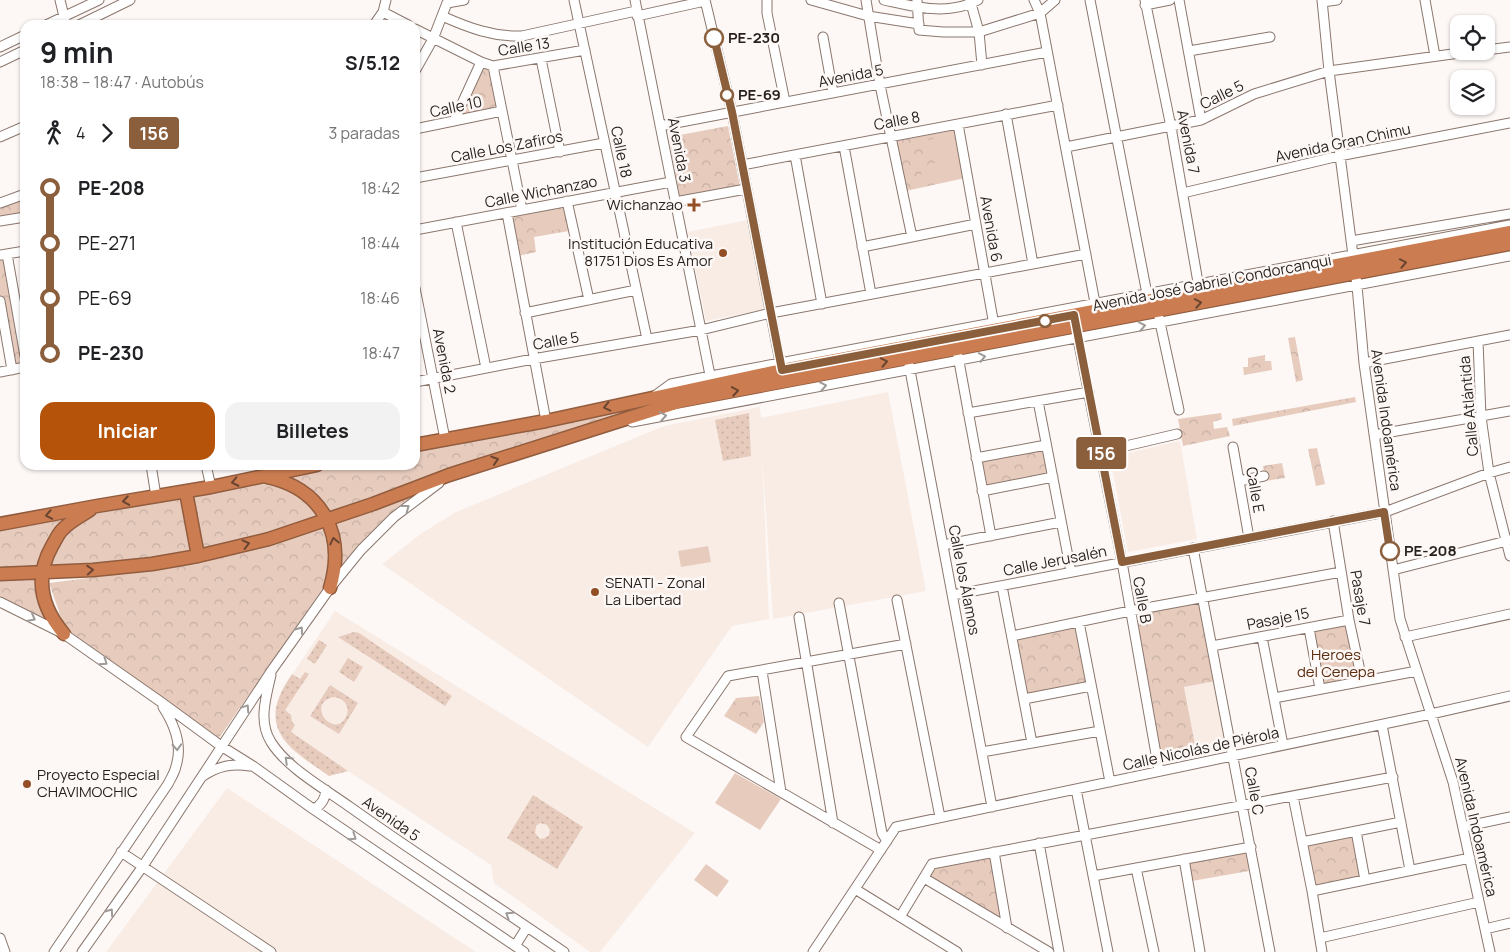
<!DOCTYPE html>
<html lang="es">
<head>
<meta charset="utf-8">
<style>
	:root { --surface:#fff; --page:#f2f2f2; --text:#202124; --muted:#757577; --accent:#b45309 }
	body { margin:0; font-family:Manrope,sans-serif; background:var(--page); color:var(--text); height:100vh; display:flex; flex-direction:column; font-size:19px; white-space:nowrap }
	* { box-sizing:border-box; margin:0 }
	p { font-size:16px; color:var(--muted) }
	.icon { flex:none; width:28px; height:28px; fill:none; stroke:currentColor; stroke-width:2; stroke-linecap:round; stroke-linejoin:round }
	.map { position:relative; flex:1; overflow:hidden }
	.details { position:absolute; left:20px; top:20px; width:400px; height:450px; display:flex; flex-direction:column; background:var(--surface); border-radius:15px; box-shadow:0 1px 4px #0004 }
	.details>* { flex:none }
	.badge { padding:0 10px; border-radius:4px; font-size:18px; line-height:32px }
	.tools { position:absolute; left:1450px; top:15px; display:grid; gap:10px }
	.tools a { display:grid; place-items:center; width:45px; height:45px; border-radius:10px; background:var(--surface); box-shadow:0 1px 4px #0004; font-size:25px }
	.map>.badge { position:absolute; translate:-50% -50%; box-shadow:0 0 0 2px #fff }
	.legs { display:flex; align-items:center; gap:8px; height:55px; padding:0 20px; font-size:16px }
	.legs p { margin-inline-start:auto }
	.overview { display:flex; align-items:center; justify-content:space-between; height:85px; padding:0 20px }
	h1 { font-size:28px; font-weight:700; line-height:38px }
	.action { display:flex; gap:10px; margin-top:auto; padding:10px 20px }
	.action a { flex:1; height:58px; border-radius:15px; background:var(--accent); color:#fff; font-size:20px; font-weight:700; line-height:58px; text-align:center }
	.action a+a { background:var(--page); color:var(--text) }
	ul { padding:0 20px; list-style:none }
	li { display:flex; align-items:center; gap:18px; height:55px; font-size:19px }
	li i { display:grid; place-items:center; width:8px; height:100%; margin:0 6px; background:currentColor }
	li i::after { content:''; width:12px; height:12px; margin:-6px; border:4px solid; border-radius:50%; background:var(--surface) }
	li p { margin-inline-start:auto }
	li:first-child i { background:linear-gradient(#0000 50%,currentColor 0) }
	li:last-child i { background:linear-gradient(currentColor 50%,#0000 0) }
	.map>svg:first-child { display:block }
	.built { fill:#f8ece5 }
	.grass { fill:url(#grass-dots); fill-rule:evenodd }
	.park { fill:url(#park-crowns) }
	.garden { fill:#e7ccbe }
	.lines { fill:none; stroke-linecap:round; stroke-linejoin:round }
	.minor-casing { stroke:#8b776d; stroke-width:11 }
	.highway-casing { stroke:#925c3e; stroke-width:15 }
	.minor { stroke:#fff; stroke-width:9 }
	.highway { stroke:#cb7d51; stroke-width:12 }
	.oneway { stroke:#694531 }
	.oneway2 { stroke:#9e9a98 }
	.line-1-casing { stroke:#fff; stroke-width:11 }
	.line-1 { stroke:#8b5e3c; stroke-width:8 }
	.stop-1-dot { fill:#fff; stroke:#8b5e3c; stroke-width:2.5 }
	.poi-dot { fill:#944e25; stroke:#fdf8f6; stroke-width:2 }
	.labels { text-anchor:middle; stroke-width:5; stroke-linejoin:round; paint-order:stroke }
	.stop-label { font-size:15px; font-weight:bold; fill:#271f1b; stroke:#fdf8f6; text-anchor:start }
	.street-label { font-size:15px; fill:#271f1b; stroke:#fdf8f6 }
	.poi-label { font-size:15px; fill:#271f1b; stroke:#fdf8f6; text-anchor:end }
	.park-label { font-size:15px; fill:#5c2d10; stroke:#fdf8f6 }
</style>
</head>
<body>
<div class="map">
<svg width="1510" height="952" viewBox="0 0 1510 952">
	<defs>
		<pattern id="grass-dots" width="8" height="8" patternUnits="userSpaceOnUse" patternTransform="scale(1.25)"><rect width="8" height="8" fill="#e7ccbe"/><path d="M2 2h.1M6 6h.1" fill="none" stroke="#c6afa3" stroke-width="1.8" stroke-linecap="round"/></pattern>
		<pattern id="park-crowns" width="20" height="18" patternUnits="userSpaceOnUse" patternTransform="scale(1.25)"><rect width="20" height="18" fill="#e7ccbe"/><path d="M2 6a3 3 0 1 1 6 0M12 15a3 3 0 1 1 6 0" fill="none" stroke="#c6afa3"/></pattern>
	</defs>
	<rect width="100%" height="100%" fill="#fdf8f6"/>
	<path class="built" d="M 748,220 L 766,309 L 706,321 L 688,232 Z
		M 888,392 L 926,591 L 773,619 L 762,453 L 769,619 L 732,626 L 648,747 L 382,564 L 422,533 L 456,512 L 664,426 L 760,407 L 761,418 Z
		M 1180,441 L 1197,539 L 1128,552 L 1110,457 Z
		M 335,611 L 695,833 L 600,952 L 590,952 L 494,883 L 491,865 L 348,771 L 329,776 L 292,750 L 282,738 L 277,723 L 275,707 L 283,688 Z
		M 1215,681 L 1228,749 L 1197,755 L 1184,686 Z
		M 227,788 L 476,952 L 106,952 Z"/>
	<path class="grass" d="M 749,413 L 751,456 L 723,461 L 715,420 Z
		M 354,632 L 359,633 L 452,696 L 445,706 L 338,637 Z
		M 319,640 L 327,645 L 315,664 L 307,659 Z
		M 348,658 L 363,667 L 354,682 L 339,672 Z
		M 305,672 L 309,674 L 285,710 L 291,715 L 292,722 L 295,725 L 291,732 L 348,771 L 329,776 C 286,746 255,728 292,674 L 300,679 Z
		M 330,685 L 358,703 L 339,734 L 310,716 ZM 334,697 C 344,698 351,707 346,717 C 334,740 304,703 334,697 Z
		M 533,795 L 583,827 L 557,869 L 507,838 ZM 540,823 L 547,825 L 550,830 L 549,835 L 545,838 L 540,839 L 535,833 L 536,826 Z"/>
	<path class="park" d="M 481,62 L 493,66 L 502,111 L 454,121 Z
		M 728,126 L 740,187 L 680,199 L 669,137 Z
		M 955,130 L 965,178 L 906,191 L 896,141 Z
		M 25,194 L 25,217 L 0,221 L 0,203 Z
		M 565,205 L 569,231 L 534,237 L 536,252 L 518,256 L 510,215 Z
		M 7,254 L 25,356 L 25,367 L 12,370 L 0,301 L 0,255 Z
		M 1295,337 L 1303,380 L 1296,382 L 1288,338 Z
		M 1265,355 L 1265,361 L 1271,361 L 1272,370 L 1244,375 L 1243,367 L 1248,367 L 1248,358 Z
		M 1355,397 L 1356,402 L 1233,426 L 1232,419 Z
		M 670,401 L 328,515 L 280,476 L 339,465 L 415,465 L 415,450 Z
		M 1221,413 L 1222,419 L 1213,422 L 1214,429 L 1227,427 L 1230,436 L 1183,446 L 1178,419 Z
		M 1317,448 L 1325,484 L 1316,486 L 1308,449 Z
		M 1044,449 L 1049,475 L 986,488 L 981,461 Z
		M 1282,463 L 1285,478 L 1265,481 L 1263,466 Z
		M 261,481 L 285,486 L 308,503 L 321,518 L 203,551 L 193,495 Z
		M 427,487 L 389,515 L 339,571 C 342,553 343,539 333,523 Z
		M 181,498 L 192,552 L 93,566 L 47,567 L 65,535 L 94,514 Z
		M 70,514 L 39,569 L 0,571 L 0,528 Z
		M 323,527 L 330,560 L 323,588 L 219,738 L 72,633 L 62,620 L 49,583 L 198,564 Z
		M 38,577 L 49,624 L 0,600 L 0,579 Z
		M 1201,601 L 1215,681 L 1184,687 L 1197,755 L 1160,763 L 1133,614 Z
		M 1347,623 L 1358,679 L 1321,686 L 1311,630 Z
		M 1077,627 L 1088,683 L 1026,695 L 1017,639 Z
		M 759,696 L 764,722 L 756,734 L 724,716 L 736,698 Z
		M 1355,835 L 1362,877 L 1315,888 L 1306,844 Z
		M 1247,852 L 1249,871 L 1192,881 L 1188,862 Z
		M 990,855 L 1005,923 L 928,877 L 934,866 Z"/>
	<path class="garden" d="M 954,135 L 958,154 L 926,160 L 922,141 Z
		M 959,158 L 963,177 L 924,185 L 920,166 Z
		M 562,210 L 565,228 L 536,234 L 533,215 Z
		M 708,546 L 711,562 L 681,567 L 678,551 Z
		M 735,773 L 781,799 L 760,830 L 715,803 Z
		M 706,864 L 729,881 L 717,897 L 694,880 Z"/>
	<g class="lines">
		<defs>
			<path id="minor" d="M 60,0 L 66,25
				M 574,0 L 647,339
				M 635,0 L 711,380
				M 705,0 L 732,112 L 781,367
				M 767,0 L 767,13 L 785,102
				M 811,0 L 868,16 L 919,24
				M 866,0 L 880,85 L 912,237
				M 884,0 C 916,7 948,16 978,0
				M 917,0 L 919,30 L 943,32 L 979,32 L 1040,13 L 1055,0
				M 970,0 L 979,32 L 982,65
				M 1034,0 L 1040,13 L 1096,308
				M 1090,0 L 1148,299
				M 1145,0 L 1171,127 L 1199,288
				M 1179,0 L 1201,120
				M 1322,0 L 1329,71 L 1357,286 L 1364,363 L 1400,619 L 1453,782 L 1490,952
				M 1425,0 L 1435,56
				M 1322,2 L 1337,0
				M 447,3 L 464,0
				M 1145,5 L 1170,0
				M 383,12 L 408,25
				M 442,16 C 469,28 493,37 522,36 L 636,11
				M 637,16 L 705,1
				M 46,25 L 99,0
				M 79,25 L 130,0
				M 374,25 L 383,12 L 386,0
				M 415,29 L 481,62 L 493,66 L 585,50
				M 823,37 L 833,93
				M 0,47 L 25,35
				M 1486,50 L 1510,47
				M 1189,51 L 1270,37
				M 541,59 L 560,152
				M 0,62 L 25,50
				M 493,66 L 522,210
				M 415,71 L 433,39 L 447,3
				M 1006,114 L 1033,264
				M 454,121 L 481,62
				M 958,124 L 994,325
				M 660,126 L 1047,52
				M 415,129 L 502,111
				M 0,137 L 25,126
				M 844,146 L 871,294
				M 1066,147 L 1201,120 L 1254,94 L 1329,71 L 1474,51
				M 795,155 L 822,304
				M 742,165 L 1058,105
				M 415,178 L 604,143
				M 1183,193 L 1339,156 L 1510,123
				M 567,201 L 589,300
				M 675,202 L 746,189
				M 0,203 L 25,194
				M 507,213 L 546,421
				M 0,221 L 25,217
				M 456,222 L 486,368
				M 415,230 L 671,182
				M 1351,241 L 1510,214
				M 862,247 L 976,224
				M 7,254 L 25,356
				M 0,255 L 25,251
				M 415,288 L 445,439
				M 0,301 L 12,370
				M 525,313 L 636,290
				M 1159,318 L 1179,410
				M 1077,334 L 1122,562 L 1159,771
				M 1478,341 L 1481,417 L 1489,473 L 1510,556
				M 958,356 L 991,536
				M 1364,363 L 1510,335
				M 909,365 L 992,807
				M 0,372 L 25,367
				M 415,382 L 533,359 L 701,330 L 771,313 L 1086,254
				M 656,395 L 671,384 L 711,376 L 1510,225
				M 1038,401 L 1071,572
				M 968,413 L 1089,392
				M 632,422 L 1510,256
				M 1374,435 L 1510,411
				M 1233,447 L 1249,538
				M 1100,452 L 1177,434
				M 976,458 L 1046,445
				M 151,465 L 156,496
				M 206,465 L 211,487
				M 1239,481 L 1264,476
				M 982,491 L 1053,477
				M 1333,521 L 1349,620 L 1362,680
				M 943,545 L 1061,522
				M 1193,548 L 1270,952
				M 1393,570 L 1510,540
				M 1002,586 L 1032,743
				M 953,595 L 1385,512 L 1489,473 L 1510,467
				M 897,600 L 940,817
				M 0,602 L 64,634 L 161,702 L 221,746 L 253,766 L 313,809 L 524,952
				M 839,603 L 882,833 L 887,841
				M 799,617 L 833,823
				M 1079,622 L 1110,782
				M 1309,628 L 1320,689
				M 1012,636 L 1130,611 L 1341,572
				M 1262,637 L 1283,745
				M 1405,637 L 1510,614
				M 1212,646 L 1349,620
				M 762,671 L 781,792
				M 271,675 C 266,697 258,722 271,742 C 287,768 325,789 350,807 C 420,857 493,903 564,952
				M 1274,698 L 1417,671
				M 1024,699 L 1091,686
				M 1382,725 L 1410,870
				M 982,752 L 1100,731
				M 203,776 C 218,766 232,763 250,766
				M 1076,789 L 1108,952
				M 1293,796 L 1312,891 L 1322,952
				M 313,809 C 321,806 325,800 326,790
				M 1463,827 L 1510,817
				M 1356,831 L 1365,880
				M 1302,842 L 1401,822
				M 1039,843 L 1059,952
				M 881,850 L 686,737 L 728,676 L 906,644
				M 121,852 L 271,952
				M 994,852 L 1007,928
				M 1184,859 L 1200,952
				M 1136,868 L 1154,952
				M 1093,876 L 1251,847
				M 924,878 L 1049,952
				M 855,889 L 957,952
				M 1312,891 L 1470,858
				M 900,917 L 932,864 L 1393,777
				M 1485,929 L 1510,923
				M 0,938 L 5,952
				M 1320,938 L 1479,902
				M 515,946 L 527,927
				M 54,952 L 168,784 C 171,778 175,772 176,766 C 183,745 174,724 163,707
				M 82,952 L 143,866 L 272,670 L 330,588 L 361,550 L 394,517 L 439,483
				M 813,952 L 896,827 L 1431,714 L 1510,696"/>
			<path id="highway" d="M 415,445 L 546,421 L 782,370 L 1510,232
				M 267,477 C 323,489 346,535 330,588
				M 186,492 L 198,556
				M 0,524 L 97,506 L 211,487 L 317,465
				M 0,574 L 93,570 L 152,564 L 198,556 L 269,539 L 373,504 L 449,475 L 682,401 L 1510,244
				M 64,634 C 41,607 34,578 52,546 C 55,541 58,534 62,530 C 70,521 81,516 90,510"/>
		</defs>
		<use href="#minor" class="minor-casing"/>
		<use href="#highway" class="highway-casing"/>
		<use href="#minor" class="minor"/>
		<use href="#highway" class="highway"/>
	</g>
	<defs><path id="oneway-chevron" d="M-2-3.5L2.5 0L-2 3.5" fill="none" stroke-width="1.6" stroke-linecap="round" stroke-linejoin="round" transform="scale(1.25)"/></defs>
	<g class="oneway">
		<use href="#oneway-chevron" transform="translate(1403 263) rotate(-11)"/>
		<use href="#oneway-chevron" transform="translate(1198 303) rotate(-10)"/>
		<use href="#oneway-chevron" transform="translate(884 362) rotate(-11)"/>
		<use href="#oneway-chevron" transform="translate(735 391) rotate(-10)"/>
		<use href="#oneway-chevron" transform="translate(607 407) rotate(167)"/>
		<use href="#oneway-chevron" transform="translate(495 460) rotate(-18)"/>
		<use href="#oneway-chevron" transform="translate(235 482) rotate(168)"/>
		<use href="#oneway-chevron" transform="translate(126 501) rotate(171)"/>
		<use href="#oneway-chevron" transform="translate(49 515) rotate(169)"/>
		<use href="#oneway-chevron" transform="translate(334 541) rotate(-102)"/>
		<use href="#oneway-chevron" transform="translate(246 544) rotate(-14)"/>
		<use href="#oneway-chevron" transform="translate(90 570) rotate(-4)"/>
	</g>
	<g class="oneway2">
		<use href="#oneway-chevron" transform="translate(1142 326) rotate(-11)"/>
		<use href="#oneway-chevron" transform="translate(982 357) rotate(-11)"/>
		<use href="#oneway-chevron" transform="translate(823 386) rotate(-11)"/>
		<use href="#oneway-chevron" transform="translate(663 416) rotate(-10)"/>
		<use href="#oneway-chevron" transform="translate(406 508) rotate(-37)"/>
		<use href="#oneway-chevron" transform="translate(32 618) rotate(28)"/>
		<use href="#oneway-chevron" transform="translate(300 630) rotate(-55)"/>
		<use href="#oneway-chevron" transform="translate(104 662) rotate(35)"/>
		<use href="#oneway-chevron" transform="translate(246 708) rotate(-56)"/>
		<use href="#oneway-chevron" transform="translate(177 747) rotate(87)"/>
		<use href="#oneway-chevron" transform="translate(288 760) rotate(-136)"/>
		<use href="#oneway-chevron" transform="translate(353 837) rotate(34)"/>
		<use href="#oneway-chevron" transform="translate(110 912) rotate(-55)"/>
		<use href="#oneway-chevron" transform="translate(509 915) rotate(-147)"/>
	</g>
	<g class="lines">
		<defs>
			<path id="line-1" d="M 714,38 L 732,112 L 782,370 L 1074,315 L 1122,562 L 1384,512 L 1390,551"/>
		</defs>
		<use href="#line-1" class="line-1-casing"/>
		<use href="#line-1" class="line-1"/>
	</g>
	<g class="stop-1-dot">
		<circle cx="714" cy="38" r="9"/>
		<circle cx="727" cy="95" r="6"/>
		<circle cx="1045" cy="321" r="6"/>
		<circle cx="1390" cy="551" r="9"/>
	</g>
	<g class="poi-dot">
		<path d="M691.5 197.5h5v5h5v5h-5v5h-5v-5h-5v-5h5z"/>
		<circle cx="723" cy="253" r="5"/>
		<circle cx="595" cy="592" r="5"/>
		<circle cx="27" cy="784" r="5"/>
	</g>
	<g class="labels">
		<g class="stop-label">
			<text x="728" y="43">PE-230</text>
			<text x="738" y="100">PE-69</text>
			<text x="1404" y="556">PE-208</text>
		</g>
		<g class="street-label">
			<text transform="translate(524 47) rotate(-9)" y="5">Calle 13</text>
			<text transform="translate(851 76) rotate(-11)" y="5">Avenida 5</text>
			<text transform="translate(1222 95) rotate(-26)" y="5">Calle 5</text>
			<text transform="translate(456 107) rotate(-12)" y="5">Calle 10</text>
			<text transform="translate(897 121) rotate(-11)" y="5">Calle 8</text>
			<text transform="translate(1188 142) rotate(79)" y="5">Avenida 7</text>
			<text transform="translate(1343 143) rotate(-12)" y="5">Avenida Gran Chimu</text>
			<text transform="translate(507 147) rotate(-11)" y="5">Calle Los Zafiros</text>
			<text transform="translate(679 150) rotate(79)" y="5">Avenida 3</text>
			<text transform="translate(621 152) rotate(78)" y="5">Calle 18</text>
			<text transform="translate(541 192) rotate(-11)" y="5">Calle Wichanzao</text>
			<text transform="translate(991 229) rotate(80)" y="5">Avenida 6</text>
			<text transform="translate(1212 283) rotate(-11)" y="5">Avenida José Gabriel Condorcanqui</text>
			<text transform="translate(556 341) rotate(-10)" y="5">Calle 5</text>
			<text transform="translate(444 361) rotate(79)" y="5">Avenida 2</text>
			<text transform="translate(1469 406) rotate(-95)" y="5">Calle Atlántida</text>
			<text transform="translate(1386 420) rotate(82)" y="5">Avenida Indoamérica</text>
			<text transform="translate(1255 490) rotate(80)" y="5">Calle E</text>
			<text transform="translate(1055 561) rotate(-11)" y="5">Calle Jerusalén</text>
			<text transform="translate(964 580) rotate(79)" y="5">Calle los Álamos</text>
			<text transform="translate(1360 598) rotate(80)" y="5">Pasaje 7</text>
			<text transform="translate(1142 600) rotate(80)" y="5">Calle B</text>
			<text transform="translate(1278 619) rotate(-11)" y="5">Pasaje 15</text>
			<text transform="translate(1201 749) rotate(-12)" y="5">Calle Nicolás de Piérola</text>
			<text transform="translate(1254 791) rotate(80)" y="5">Calle C</text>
			<text transform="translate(391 819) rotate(35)" y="5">Avenida 5</text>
			<text transform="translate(1476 827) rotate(77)" y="5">Avenida Indoamérica</text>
		</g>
		<g class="poi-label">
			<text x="683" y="210">Wichanzao</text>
			<text x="713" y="249">Institución Educativa<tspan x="713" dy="17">81751 Dios Es Amor</tspan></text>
			<text x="605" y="588" text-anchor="start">SENATI - Zonal<tspan x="605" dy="17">La Libertad</tspan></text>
			<text x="37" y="780" text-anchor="start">Proyecto Especial<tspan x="37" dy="17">CHAVIMOCHIC</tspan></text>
		</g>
		<g class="park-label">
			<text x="1336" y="660">Heroes<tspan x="1336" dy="17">del Cenepa</tspan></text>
		</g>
	</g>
</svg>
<div class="tools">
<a><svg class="icon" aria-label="locate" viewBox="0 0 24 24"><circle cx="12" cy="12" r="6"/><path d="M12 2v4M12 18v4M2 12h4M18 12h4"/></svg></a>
<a><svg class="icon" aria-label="layers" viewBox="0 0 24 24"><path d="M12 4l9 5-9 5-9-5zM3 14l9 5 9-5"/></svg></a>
</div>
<b class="badge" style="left:1101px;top:453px;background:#8b5e3c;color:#fff">156</b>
<section class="details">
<div class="overview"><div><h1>9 min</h1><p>18:38 – 18:47 · Autobús</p></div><b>S/5.12</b></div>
<div class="legs"><svg class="icon" aria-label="walk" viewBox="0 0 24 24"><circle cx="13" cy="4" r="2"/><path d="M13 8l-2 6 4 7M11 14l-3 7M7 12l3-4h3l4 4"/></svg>4<svg class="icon" aria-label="forward" viewBox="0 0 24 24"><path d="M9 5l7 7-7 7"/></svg><b class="badge" style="background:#8b5e3c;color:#fff">156</b><p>3 paradas</p></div>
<ul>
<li><i style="color:#8b5e3c"></i><b>PE-208</b><p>18:42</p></li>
<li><i style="color:#8b5e3c"></i><span>PE-271</span><p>18:44</p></li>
<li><i style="color:#8b5e3c"></i><span>PE-69</span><p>18:46</p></li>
<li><i style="color:#8b5e3c"></i><b>PE-230</b><p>18:47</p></li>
</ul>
<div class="action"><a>Iniciar</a><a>Billetes</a></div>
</section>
</div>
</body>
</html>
